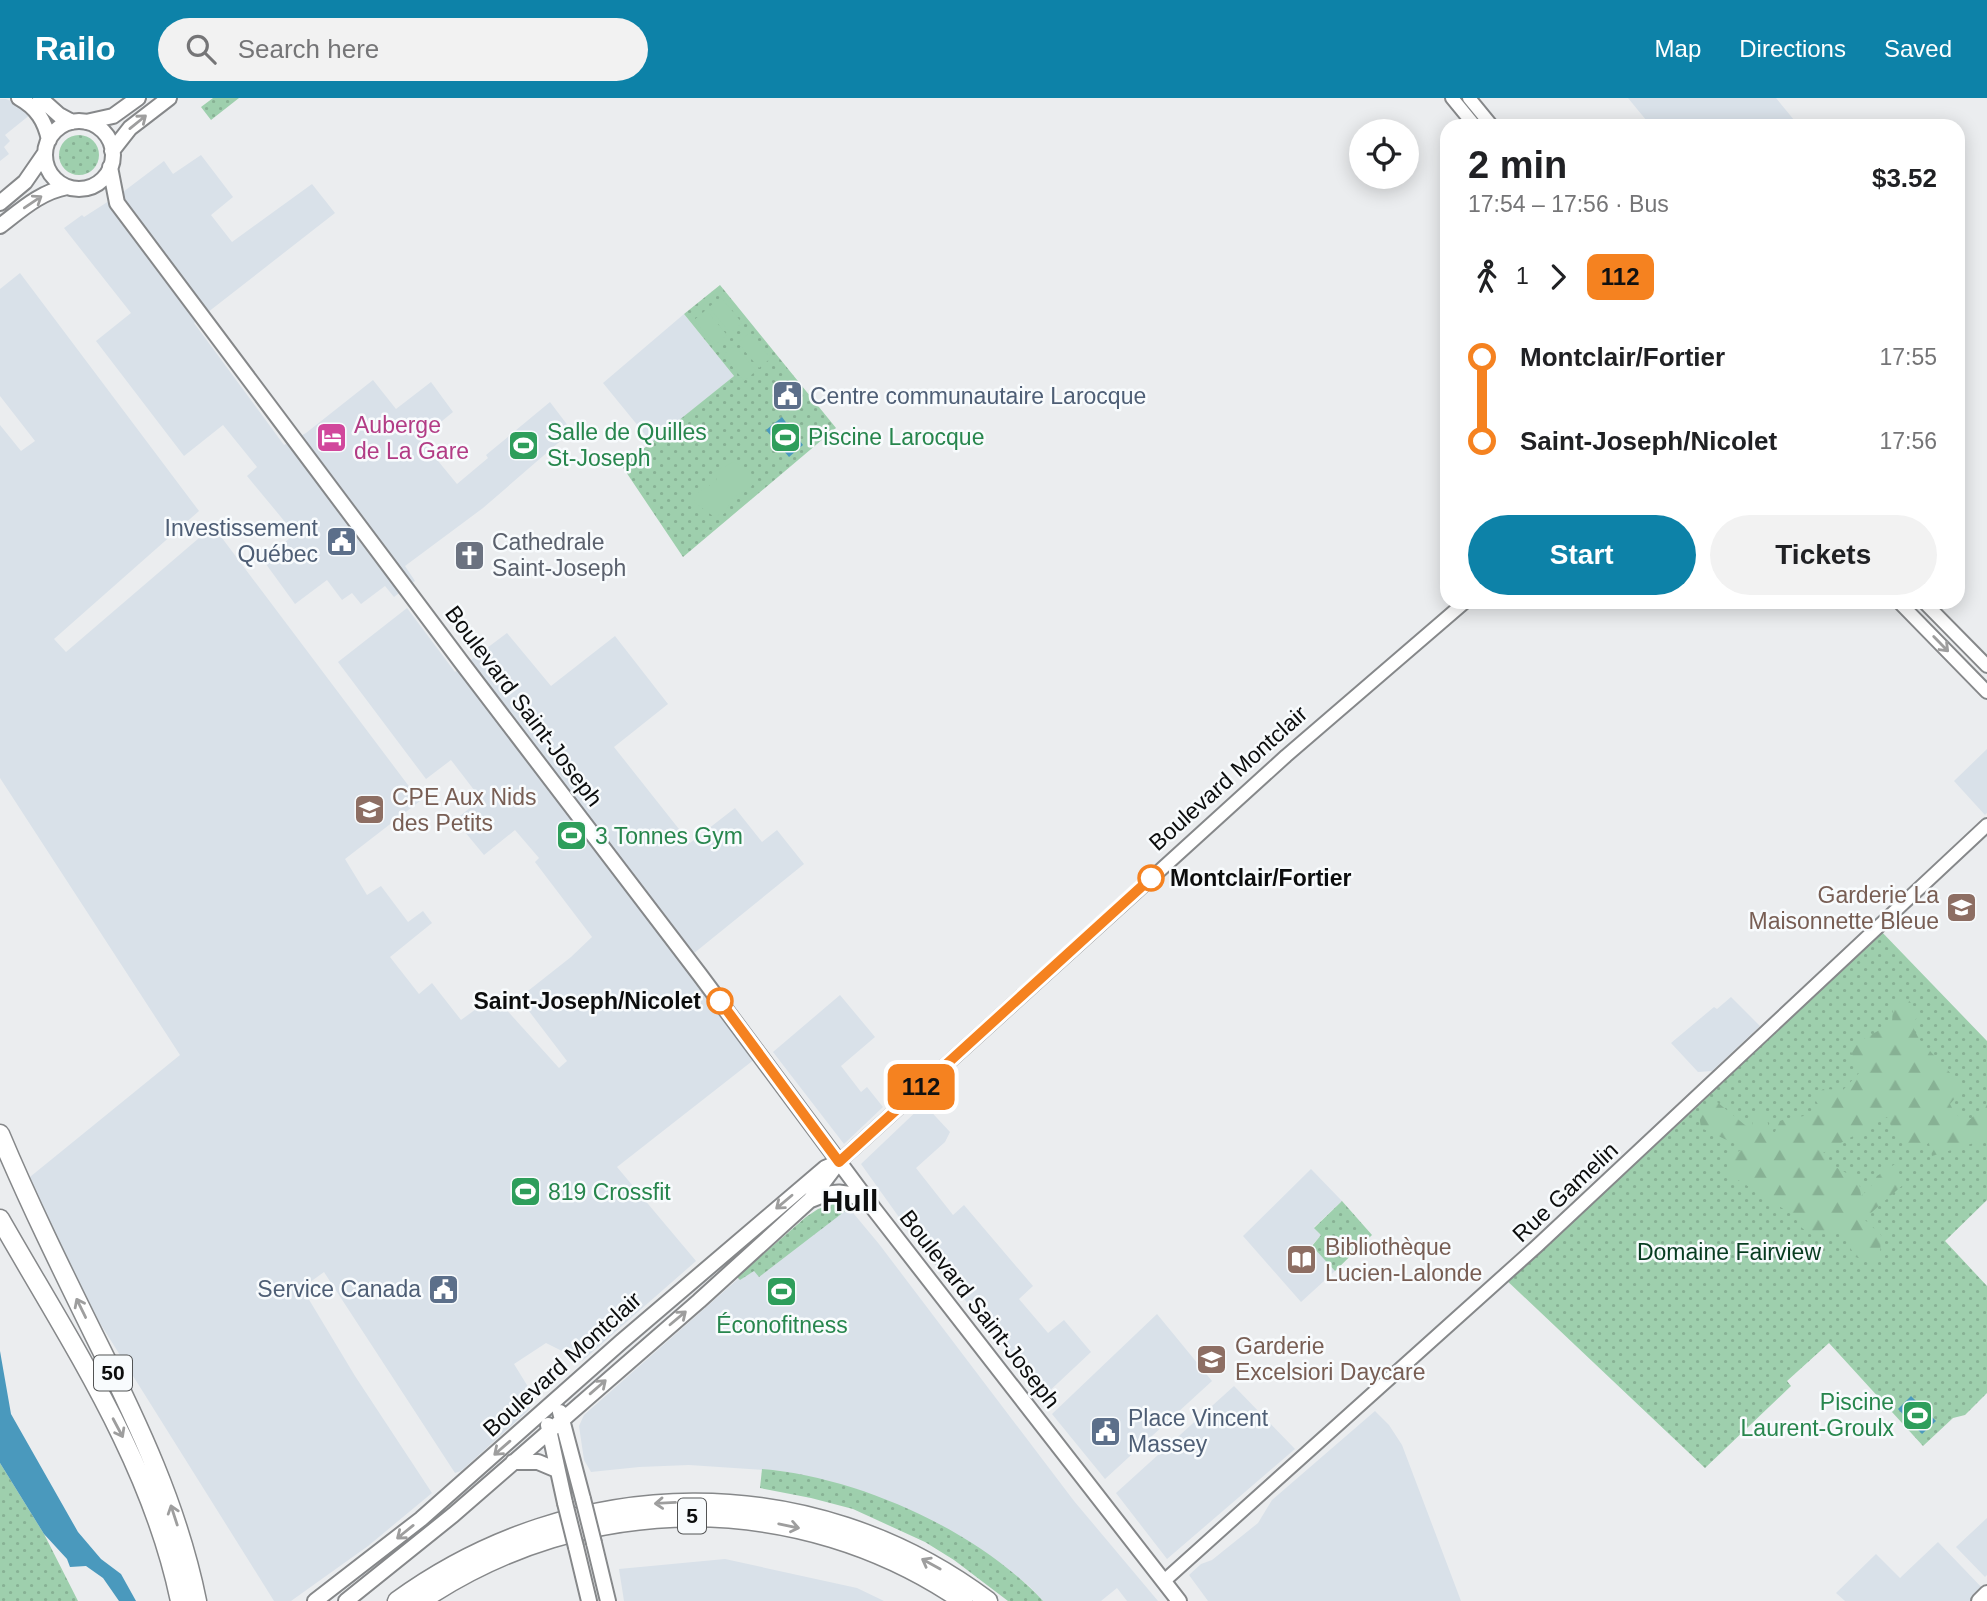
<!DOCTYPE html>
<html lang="en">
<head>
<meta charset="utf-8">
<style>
	:root { --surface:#fff; --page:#f2f2f2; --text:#202124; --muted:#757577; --accent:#0d82a8 }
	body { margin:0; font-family:Arial,sans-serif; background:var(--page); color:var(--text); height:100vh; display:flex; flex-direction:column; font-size:26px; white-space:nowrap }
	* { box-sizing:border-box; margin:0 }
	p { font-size:23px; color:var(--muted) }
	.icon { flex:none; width:38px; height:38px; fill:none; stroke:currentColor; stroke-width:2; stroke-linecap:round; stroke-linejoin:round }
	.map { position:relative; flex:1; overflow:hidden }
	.details { position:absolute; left:1440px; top:21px; width:525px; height:490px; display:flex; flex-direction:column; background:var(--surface); border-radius:21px; box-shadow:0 4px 18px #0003 }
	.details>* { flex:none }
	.badge { padding:0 14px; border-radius:10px; font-size:24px; line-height:46px }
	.fabs { position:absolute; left:1349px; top:21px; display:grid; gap:14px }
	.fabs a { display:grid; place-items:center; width:70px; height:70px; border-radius:50%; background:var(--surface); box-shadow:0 4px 18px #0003; font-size:35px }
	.map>.badge { position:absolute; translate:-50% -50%; box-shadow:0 0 0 4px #fff }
	.legs { display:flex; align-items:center; gap:10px; height:77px; padding:0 28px; font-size:23px }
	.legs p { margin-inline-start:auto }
	.summary { display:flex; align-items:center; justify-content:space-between; height:119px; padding:0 28px }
	h1 { font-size:38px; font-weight:800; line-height:52px }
	.primary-button { display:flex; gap:14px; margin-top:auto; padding:14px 28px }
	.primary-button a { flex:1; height:80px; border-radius:42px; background:var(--accent); color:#fff; font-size:28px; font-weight:800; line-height:80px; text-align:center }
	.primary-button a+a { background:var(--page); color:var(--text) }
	ul { padding:0 28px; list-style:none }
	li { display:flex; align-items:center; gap:24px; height:84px; font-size:26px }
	li i { display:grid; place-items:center; width:10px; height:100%; margin:0 9px; background:currentColor }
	li i::after { content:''; width:18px; height:18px; margin:-9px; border:5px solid; border-radius:50%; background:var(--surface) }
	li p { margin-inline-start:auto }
	li:first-child i { background:linear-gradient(#0000 50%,currentColor 0) }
	li:last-child i { background:linear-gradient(currentColor 50%,#0000 0) }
	header { display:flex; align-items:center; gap:42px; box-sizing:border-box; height:98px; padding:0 35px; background:var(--accent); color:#fff }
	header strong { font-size:33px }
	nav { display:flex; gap:38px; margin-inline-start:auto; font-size:24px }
	.search { width:490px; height:63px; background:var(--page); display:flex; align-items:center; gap:18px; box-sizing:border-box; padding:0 24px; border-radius:38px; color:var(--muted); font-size:26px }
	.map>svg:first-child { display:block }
	.built { fill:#d9e1e9 }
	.grass { fill:url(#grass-dots) }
	.forest { fill:url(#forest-firs) }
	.garden { fill:#9ecfad }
	.water { fill:#4a99bd }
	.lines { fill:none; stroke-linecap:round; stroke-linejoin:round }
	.minor-casing { stroke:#86888a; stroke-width:16 }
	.major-casing { stroke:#86888a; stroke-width:18 }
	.highway-casing { stroke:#86888a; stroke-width:21 }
	.minor { stroke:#fff; stroke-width:12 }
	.major { stroke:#fff; stroke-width:14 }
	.highway { stroke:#fff; stroke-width:18 }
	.major-bridge-casing { stroke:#86888a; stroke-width:18; stroke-linecap:butt }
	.major-bridge { stroke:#fff; stroke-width:14 }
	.oneway { stroke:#9e9e9e }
	.line-1-casing { stroke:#fff; stroke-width:16 }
	.line-1 { stroke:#f58220; stroke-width:10 }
	.stop-1-dot { fill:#fff; stroke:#f58220; stroke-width:3.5 }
	.labels { text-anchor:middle; stroke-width:5; stroke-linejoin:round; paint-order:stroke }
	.shield { fill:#f8fbfd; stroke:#535455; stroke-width:2 }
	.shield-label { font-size:21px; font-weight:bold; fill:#0c0d0d }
	.service-label { font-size:23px; fill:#4e5e75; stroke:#f8fbfd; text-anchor:start }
	.hotel-label { font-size:23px; fill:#b23c85; stroke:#f8fbfd; text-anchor:start }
	.leisure-label { font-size:23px; fill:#27864d; stroke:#f8fbfd; text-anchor:start }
	.worship-label { font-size:23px; fill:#5b616d; stroke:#f8fbfd; text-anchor:start }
	.street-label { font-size:23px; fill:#0c0d0d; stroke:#f8fbfd }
	.education-label { font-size:23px; fill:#785e54; stroke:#f8fbfd; text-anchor:start }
	.stop-label { font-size:23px; font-weight:bold; fill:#0c0d0d; stroke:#f8fbfd; text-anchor:start }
	.park-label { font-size:23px; fill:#073c20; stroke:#f8fbfd }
	.district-label { font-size:30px; font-weight:bold; fill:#0c0d0d; stroke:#f8fbfd }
</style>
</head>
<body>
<header>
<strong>Railo</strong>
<div class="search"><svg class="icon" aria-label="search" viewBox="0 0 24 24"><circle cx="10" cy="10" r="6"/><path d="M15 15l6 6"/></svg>Search here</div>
<nav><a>Map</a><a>Directions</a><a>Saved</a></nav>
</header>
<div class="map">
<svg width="1987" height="1503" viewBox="0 0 1987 1503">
	<defs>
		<pattern id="grass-dots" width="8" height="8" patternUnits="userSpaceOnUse" patternTransform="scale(1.75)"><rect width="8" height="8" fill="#9ecfad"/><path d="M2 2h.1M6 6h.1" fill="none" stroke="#87b194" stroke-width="1.8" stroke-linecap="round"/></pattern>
		<pattern id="forest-firs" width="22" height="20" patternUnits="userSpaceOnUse" patternTransform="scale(1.75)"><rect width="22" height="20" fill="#9ecfad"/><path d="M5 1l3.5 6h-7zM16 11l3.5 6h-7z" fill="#87b194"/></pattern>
	</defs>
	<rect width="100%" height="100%" fill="#ebedef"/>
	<path class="built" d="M 1628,0 L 1776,0 L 1799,28 L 1651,28 Z
		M 0,1 L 6,1 L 26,9 L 31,16 L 5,37 L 10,43 L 4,49 L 9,56 L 0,63 Z
		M 201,57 L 233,99 L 211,117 L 232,144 L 312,86 L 335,115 L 194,225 L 284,347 L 306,335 L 373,282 L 396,311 L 431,284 L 453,314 L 420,341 L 457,386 L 488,360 L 486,357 L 550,304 L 572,333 L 483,410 L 405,468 L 415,483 L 394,499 L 385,488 L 361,506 L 352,495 L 342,502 L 327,482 L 295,506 L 263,462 L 295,436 L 247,378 L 257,369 L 223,327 L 184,358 L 96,243 L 131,215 L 64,130 L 82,117 L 84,119 L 123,94 L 164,63 L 173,76 Z
		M 20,175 L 199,413 L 54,541 L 66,554 L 213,428 L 420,703 L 345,761 L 367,797 L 381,788 L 408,824 L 423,813 L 432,825 L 390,859 L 419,896 L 432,885 L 461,922 L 494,898 L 559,970 L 567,963 L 519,900 L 571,859 L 592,839 L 535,764 L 539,760 L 515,732 L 484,757 L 455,722 L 481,701 L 451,662 L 426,681 L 338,564 L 407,510 L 455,574 L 507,535 L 551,588 L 615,538 L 668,606 L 614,649 L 690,745 L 735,710 L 762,744 L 777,732 L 804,766 L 688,860 L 760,957 L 617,1069 L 696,1163 L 582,1263 L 546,1245 L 514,1266 L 530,1292 L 530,1311 L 461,1373 L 455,1375 L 324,1174 L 302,1190 L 355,1278 L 432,1395 L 368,1448 L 291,1503 L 274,1503 L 98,1222 L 25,1083 L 180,957 L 0,680 L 0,327 L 21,353 L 35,343 L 0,298 L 0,191 Z
		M 684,216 L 734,278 L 652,345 L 603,285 Z
		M 1987,651 L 1987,715 L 1985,717 L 1954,683 Z
		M 840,897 L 875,939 L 841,968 L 861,994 L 867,989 L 883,1009 L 844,1046 L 773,954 Z
		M 1731,899 L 1760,928 L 1712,973 L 1698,974 L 1671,945 L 1714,909 L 1717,911 Z
		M 924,1006 L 950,1034 L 945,1044 L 916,1070 L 953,1117 L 964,1107 L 1033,1188 L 1019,1201 L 1048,1235 L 1064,1222 L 1091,1254 L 1043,1299 L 977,1216 L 921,1150 L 861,1066 Z
		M 1311,1071 L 1342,1103 L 1314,1129 L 1321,1137 L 1312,1147 L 1335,1173 L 1301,1204 L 1243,1138 Z
		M 849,1110 L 879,1146 L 1074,1403 L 1158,1503 L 1127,1503 L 1117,1490 L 1101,1503 L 1043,1503 L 1029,1488 L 997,1463 L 960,1439 L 913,1414 L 866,1395 L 812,1379 L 781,1373 L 689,1367 L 639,1369 L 591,1374 L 584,1362 L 579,1328 L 584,1317 L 790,1135 L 827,1111 Z
		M 1157,1216 L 1212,1283 L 1105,1381 L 1052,1316 Z
		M 1234,1288 L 1295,1351 L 1167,1461 L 1116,1395 Z
		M 1375,1313 L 1389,1327 L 1402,1347 L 1461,1503 L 1208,1503 L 1189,1477 L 1201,1466 L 1212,1462 L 1258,1425 L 1272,1402 Z
		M 1987,1420 L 1987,1477 L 1985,1479 L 1956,1449 Z
		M 1938,1444 L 1987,1495 L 1979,1503 L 1845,1503 L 1836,1495 L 1876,1456 L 1900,1480 Z
		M 725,1461 L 857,1490 L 884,1503 L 624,1503 L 619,1471 Z"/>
	<path class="grass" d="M 213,0 L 239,0 L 211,22 L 201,9 Z
		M59 57a20 20 0 1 1 40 0a20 20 0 1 1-40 0Z
		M 720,187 L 836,330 L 683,459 L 622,368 L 734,278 L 684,216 Z
		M 1878,830 L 1987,943 L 1987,1102 L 1945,1143 L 1987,1188 L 1987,1295 L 1965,1317 L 1953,1320 L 1923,1348 L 1829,1245 L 1787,1283 L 1791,1288 L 1705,1370 L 1503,1179 Z
		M 1342,1103 L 1372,1137 L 1335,1173 L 1312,1148 L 1321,1137 L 1314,1130 Z
		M 833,1106 L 849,1110 L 759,1179 L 754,1173 L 740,1182 L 737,1179 L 806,1119 L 818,1111 Z
		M 0,1365 L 44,1436 L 78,1503 L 0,1503 Z
		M 762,1371 C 858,1379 977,1432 1043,1503 L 1008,1503 L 954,1462 L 925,1444 L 853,1411 L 811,1400 L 760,1390 Z"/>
	<path class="forest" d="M 1908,901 L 1918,915 L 1913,929 L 1919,941 L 1964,990 L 1950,1006 L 1954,1014 L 1966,1025 L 1987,1006 L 1987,1036 L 1977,1044 L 1932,1058 L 1929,1045 L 1914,1052 L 1897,1041 L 1887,1019 L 1823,1055 L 1832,1067 L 1859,1082 L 1861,1098 L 1870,1090 L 1877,1078 L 1895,1066 L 1904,1086 L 1864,1121 L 1881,1137 L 1880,1159 L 1870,1163 L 1855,1159 L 1844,1137 L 1833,1133 L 1812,1137 L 1802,1130 L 1793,1117 L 1732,1078 L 1726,1071 L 1731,1058 L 1744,1050 L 1701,1030 L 1699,1016 L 1717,1004 L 1751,1032 L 1755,1014 L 1766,1015 L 1769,1031 L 1774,1036 L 1780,1023 C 1797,1016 1804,1022 1821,1011 L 1814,1000 L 1823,991 L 1843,992 L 1859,975 L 1851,953 L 1860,943 L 1892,925 L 1893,908 Z"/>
	<path class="garden" d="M 721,199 L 742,225 L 730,235 L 709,209 Z
		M 706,212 L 727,237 L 715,247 L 694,222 Z
		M 749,235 L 771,260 L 759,270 L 738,245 Z
		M 735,247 L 756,273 L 744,283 L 723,257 Z
		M 733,364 L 751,373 L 752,388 L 732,401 L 724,416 L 713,418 L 695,405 C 694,391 707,391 716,383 L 717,377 L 714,374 Z"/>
	<path class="water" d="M 782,319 L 803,347 L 789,359 L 766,332 Z
		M 0,1253 L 11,1316 L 78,1434 L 101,1461 L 121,1476 L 136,1503 L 119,1503 L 103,1480 L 86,1468 L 70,1469 L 67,1461 L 44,1436 L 0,1365 Z
		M 1911,1298 L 1936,1323 L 1922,1336 L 1898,1311 Z"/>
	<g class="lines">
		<defs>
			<path id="minor" d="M 1452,0 L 1475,28
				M 1469,0 L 1492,28
				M 1899,504 L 1987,594
				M 1924,504 L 1987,568
				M 839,1064 L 1286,658 L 1465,504
				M 1164,1483 L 1537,1148 L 1987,727"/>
			<path id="major" d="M 19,0 C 37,10 45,23 49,42
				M 40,0 L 59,17 L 72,24
				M45 57a34 34 0 1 1 68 0a34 34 0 1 1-68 0Z
				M 86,24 L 113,18 L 138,0
				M 112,53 L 130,30 L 169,0
				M 110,69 L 117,105 L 462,565 L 700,877 L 874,1111 L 1179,1503
				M 0,105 L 25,84 L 45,55
				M 0,128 C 21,112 40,94 67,89
				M 811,1102 C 833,1092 847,1091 866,1105
				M 560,1314 L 583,1401
				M 548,1327 L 565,1405
				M 513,1364 L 538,1364 L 557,1372
				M 594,1445 L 608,1503
				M 576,1449 L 589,1503
				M 315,1503 L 421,1421 L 621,1244 L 825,1070 L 839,1064
				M 346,1503 L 453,1417 L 699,1203 L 810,1102 L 838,1065
				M 1979,1503 L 1987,1495"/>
			<path id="highway" d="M 0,1036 C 29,1105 62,1172 95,1239 C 138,1325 178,1409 197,1503
				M 0,1121 C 70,1244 151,1363 180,1503
				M 397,1503 C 575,1374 811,1370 988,1503
				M 421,1503 C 584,1392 800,1391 963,1503"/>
		</defs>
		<use href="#minor" class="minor-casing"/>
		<use href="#major" class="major-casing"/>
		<use href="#highway" class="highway-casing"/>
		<use href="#minor" class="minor"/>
		<use href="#major" class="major"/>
		<use href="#highway" class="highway"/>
		<defs>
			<path id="major-bridge" d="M 583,1401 L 594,1445
				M 565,1405 L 576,1449"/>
		</defs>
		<use href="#major-bridge" class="major-bridge-casing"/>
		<use href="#major-bridge" class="major-bridge"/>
	</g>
	<defs><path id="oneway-shaft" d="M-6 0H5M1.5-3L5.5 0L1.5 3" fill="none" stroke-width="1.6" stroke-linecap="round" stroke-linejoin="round" transform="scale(1.75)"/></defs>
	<g class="oneway">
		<use href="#oneway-shaft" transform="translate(138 24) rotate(-39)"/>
		<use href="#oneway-shaft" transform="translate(33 104) rotate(-34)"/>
		<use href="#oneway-shaft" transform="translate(1941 546) rotate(46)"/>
		<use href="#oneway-shaft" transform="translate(784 1104) rotate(140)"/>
		<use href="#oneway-shaft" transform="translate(81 1210) rotate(-116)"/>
		<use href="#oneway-shaft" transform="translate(678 1220) rotate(-40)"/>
		<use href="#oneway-shaft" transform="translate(598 1289) rotate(-41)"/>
		<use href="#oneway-shaft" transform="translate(118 1330) rotate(62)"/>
		<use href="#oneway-shaft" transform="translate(502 1350) rotate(139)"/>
		<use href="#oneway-shaft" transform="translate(665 1405) rotate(177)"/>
		<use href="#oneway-shaft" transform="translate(174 1417) rotate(-108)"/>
		<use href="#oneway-shaft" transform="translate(789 1428) rotate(12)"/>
		<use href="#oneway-shaft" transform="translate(405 1434) rotate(141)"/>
		<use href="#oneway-shaft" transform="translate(931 1466) rotate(-151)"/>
	</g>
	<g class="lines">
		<defs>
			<path id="line-1" d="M 720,903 L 839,1064 L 1151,780"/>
		</defs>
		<use href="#line-1" class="line-1-casing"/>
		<use href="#line-1" class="line-1"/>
	</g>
	<defs>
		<symbol id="civic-square" viewBox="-11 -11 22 22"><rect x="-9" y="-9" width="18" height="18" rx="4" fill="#5c6f8a" stroke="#f8fbfd"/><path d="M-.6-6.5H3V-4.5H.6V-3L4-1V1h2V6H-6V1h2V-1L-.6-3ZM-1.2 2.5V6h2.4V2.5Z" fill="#fff"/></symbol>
		<symbol id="stadium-square" viewBox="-11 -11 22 22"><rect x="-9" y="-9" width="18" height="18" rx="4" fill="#2e9e5b" stroke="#f8fbfd"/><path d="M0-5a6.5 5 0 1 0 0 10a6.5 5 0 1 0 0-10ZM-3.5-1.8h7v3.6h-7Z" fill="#fff"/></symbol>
		<symbol id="hotel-square" viewBox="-11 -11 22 22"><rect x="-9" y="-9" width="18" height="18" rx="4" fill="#d1479c" stroke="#f8fbfd"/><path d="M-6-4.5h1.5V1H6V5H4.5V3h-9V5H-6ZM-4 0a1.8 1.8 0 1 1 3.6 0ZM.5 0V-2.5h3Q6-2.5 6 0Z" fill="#fff"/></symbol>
		<symbol id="church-square" viewBox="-11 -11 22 22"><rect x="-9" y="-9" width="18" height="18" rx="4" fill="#6b7280" stroke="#f8fbfd"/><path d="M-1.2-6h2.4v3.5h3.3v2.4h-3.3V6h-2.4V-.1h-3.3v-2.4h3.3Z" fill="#fff"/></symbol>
		<symbol id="school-square" viewBox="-11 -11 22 22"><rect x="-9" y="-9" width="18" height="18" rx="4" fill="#8d6e63" stroke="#f8fbfd"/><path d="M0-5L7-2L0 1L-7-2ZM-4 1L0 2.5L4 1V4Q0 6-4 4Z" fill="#fff"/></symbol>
		<symbol id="library-square" viewBox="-11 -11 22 22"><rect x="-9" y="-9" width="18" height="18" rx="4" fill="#8d6e63" stroke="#f8fbfd"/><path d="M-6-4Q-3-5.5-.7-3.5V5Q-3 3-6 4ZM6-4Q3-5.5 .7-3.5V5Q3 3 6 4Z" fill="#fff"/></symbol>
	</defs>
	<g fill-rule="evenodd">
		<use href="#civic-square" x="770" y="280" width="35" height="35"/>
		<use href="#stadium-square" x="768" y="322" width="35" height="35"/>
		<use href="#hotel-square" x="314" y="322" width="35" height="35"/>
		<use href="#stadium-square" x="506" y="330" width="35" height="35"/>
		<use href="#civic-square" x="324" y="426" width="35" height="35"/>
		<use href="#church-square" x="452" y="440" width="35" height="35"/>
		<use href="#school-square" x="352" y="694" width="35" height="35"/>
		<use href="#stadium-square" x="554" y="720" width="35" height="35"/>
		<use href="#school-square" x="1944" y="792" width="35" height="35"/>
		<use href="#stadium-square" x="508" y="1076" width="35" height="35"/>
		<use href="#library-square" x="1284" y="1144" width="35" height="35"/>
		<use href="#civic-square" x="426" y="1174" width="35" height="35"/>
		<use href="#stadium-square" x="764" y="1176" width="35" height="35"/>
		<use href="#school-square" x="1194" y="1244" width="35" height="35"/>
		<use href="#stadium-square" x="1900" y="1300" width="35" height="35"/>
		<use href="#civic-square" x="1088" y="1316" width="35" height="35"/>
	</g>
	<g class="stop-1-dot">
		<circle cx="1151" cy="780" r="12"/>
		<circle cx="720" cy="903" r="12"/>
	</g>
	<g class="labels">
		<g class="shield">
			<rect x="94" y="1257.5" width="38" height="35" rx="5"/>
			<rect x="678" y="1400.5" width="28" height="35" rx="5"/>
		</g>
		<g class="shield-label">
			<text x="113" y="1282">50</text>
			<text x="692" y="1425">5</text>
		</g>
		<g class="service-label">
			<text x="810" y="306">Centre communautaire Larocque</text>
			<text x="318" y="438" text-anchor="end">Investissement<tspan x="318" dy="26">Québec</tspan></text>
			<text x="421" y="1199" text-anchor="end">Service Canada</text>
			<text x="1128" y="1328">Place Vincent<tspan x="1128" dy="26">Massey</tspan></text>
		</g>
		<g class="hotel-label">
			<text x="354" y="335">Auberge<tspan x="354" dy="26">de La Gare</tspan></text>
		</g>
		<g class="leisure-label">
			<text x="547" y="342">Salle de Quilles<tspan x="547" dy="26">St-Joseph</tspan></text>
			<text x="808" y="347">Piscine Larocque</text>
			<text x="595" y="746">3 Tonnes Gym</text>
			<text x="548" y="1102">819 Crossfit</text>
			<text x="782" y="1235" text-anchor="middle">Éconofitness</text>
			<text x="1894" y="1312" text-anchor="end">Piscine<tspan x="1894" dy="26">Laurent-Groulx</tspan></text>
		</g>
		<g class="worship-label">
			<text x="492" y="452">Cathedrale<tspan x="492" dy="26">Saint-Joseph</tspan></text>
		</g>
		<g class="street-label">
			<text transform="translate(524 608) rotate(53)" y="8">Boulevard Saint-Joseph</text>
			<text transform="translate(1228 680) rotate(-42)" y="8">Boulevard Montclair</text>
			<text transform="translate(1565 1094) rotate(-43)" y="8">Rue Gamelin</text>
			<text transform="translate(980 1211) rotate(52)" y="8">Boulevard Saint-Joseph</text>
			<text transform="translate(562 1266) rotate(-42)" y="8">Boulevard Montclair</text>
		</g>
		<g class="education-label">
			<text x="392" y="707">CPE Aux Nids<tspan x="392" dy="26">des Petits</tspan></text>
			<text x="1939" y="805" text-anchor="end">Garderie La<tspan x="1939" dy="26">Maisonnette Bleue</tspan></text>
			<text x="1325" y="1157">Bibliothèque<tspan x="1325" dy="26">Lucien-Lalonde</tspan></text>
			<text x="1235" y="1256">Garderie<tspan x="1235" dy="26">Excelsiori Daycare</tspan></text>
		</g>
		<g class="stop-label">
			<text x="1170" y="788">Montclair/Fortier</text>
			<text x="701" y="911" text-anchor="end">Saint-Joseph/Nicolet</text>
		</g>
		<g class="park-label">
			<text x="1729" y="1162">Domaine Fairview</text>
		</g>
		<g class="district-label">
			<text x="850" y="1113">Hull</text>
		</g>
	</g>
</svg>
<div class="fabs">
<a><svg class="icon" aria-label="locate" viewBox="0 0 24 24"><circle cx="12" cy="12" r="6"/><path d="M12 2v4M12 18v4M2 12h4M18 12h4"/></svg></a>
</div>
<b class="badge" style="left:921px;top:989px;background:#f58220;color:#111">112</b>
<section class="details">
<div class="summary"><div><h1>2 min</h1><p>17:54 – 17:56 · Bus</p></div><b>$3.52</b></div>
<div class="legs"><svg class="icon" aria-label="walk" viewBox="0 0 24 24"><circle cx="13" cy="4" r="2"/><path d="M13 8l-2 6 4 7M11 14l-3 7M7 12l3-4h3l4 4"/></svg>1<svg class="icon" aria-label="forward" viewBox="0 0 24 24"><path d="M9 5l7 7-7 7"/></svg><b class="badge" style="background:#f58220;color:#111">112</b></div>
<ul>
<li><i style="color:#f58220"></i><b>Montclair/Fortier</b><p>17:55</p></li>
<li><i style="color:#f58220"></i><b>Saint-Joseph/Nicolet</b><p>17:56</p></li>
</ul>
<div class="primary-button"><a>Start</a><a>Tickets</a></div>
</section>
</div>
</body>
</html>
